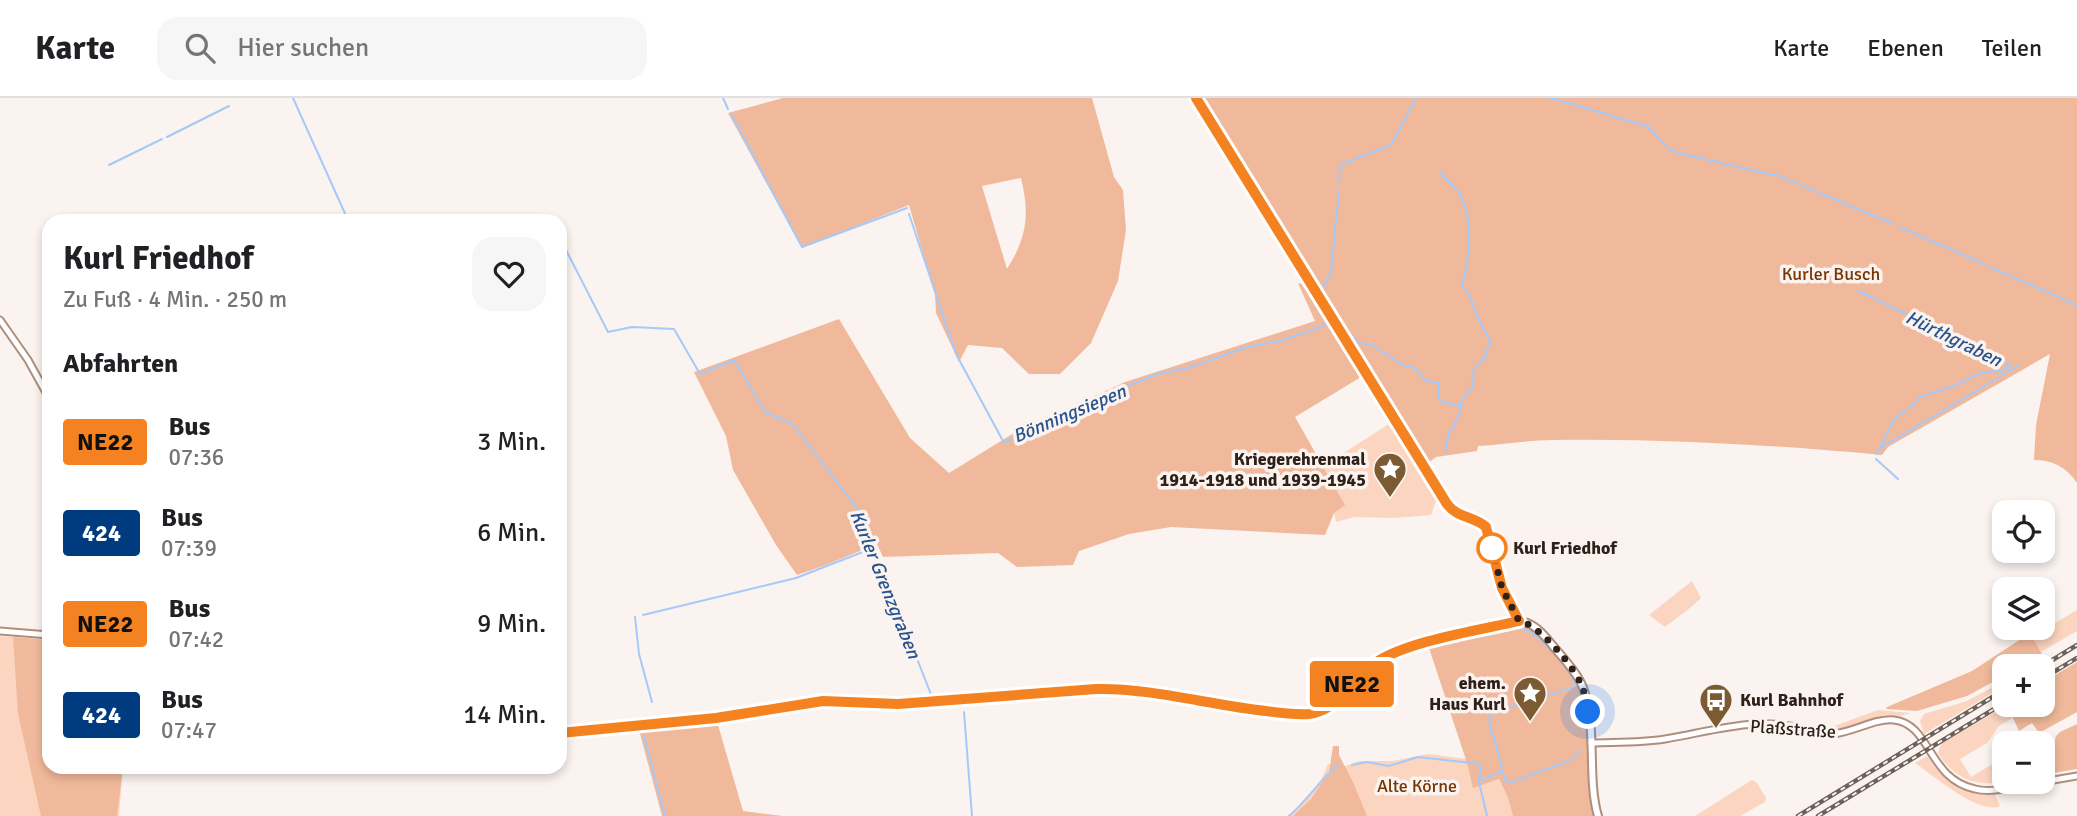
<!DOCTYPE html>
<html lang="de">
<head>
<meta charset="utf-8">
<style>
	:root { --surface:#fff; --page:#f6f6f6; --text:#202124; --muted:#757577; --line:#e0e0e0 }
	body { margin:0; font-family:Signika,sans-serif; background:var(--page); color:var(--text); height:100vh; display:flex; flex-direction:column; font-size:26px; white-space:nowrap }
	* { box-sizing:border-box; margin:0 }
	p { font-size:23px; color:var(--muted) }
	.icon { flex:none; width:38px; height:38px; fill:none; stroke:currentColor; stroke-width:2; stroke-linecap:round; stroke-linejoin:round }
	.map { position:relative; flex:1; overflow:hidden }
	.sheet { position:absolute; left:42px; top:116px; width:525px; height:560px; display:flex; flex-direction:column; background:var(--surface); border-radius:21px; box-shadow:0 4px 10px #0003 }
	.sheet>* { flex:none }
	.badge { padding:0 14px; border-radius:5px; font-size:24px; line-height:46px }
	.fabs { position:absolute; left:1992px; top:402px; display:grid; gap:14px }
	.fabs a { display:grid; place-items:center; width:63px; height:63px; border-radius:14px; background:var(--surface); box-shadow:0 4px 10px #0003; font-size:35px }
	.you { position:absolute; width:35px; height:35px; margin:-18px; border:5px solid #fff; border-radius:50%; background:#1a73e8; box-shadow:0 0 0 10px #1a73e833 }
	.map>.badge { position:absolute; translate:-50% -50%; box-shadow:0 0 0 4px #fff }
	h2 { padding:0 21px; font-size:26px; line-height:63px }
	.round { display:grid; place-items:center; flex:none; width:74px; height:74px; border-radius:21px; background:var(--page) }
	.head { display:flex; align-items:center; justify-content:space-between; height:119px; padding:0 21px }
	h1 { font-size:33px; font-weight:700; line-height:52px }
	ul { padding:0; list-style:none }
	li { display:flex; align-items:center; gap:21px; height:91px; padding:0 21px }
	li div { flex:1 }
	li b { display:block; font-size:26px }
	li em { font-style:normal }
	li .badge { min-width:77px; font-weight:700; text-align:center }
	header { display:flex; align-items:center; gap:42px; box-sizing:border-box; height:98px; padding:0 35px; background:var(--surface); border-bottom:2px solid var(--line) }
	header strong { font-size:33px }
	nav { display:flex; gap:38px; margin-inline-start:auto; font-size:24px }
	.search { width:490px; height:63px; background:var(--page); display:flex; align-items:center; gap:18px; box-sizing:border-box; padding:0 24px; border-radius:21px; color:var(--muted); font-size:26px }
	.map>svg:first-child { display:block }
	.green { fill:#fbd5c0 }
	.forest { fill:#f1b99b; fill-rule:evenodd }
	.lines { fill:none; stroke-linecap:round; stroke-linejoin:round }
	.stream { stroke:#a5c9f9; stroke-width:2 }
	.tertiary-casing { stroke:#af8e7c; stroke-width:9 }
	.secondary-casing { stroke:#af8e7c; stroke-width:10 }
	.tertiary { stroke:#fff; stroke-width:5 }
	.secondary { stroke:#fff; stroke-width:6 }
	.rail-casing { stroke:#6c615b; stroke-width:4.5 }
	.rail { stroke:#fbf3ef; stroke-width:2; stroke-dasharray:5; stroke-linecap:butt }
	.line-casing { stroke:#fff; stroke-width:16 }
	.line { stroke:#f58220; stroke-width:10 }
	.walk { stroke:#2e211a; stroke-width:7; stroke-dasharray:0 12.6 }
	.stop-dot { fill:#fff; stroke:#f58220; stroke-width:3.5 }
	.labels { text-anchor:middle; stroke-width:7; stroke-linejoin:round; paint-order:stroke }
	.park-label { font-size:18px; fill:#773503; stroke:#fbf3ef }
	.poi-label { font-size:18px; font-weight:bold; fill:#2e211a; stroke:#fbf3ef; text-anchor:end }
	.stop-label { font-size:18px; font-weight:bold; fill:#2e211a; stroke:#fbf3ef; text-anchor:start }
	.street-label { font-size:18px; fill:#2e211a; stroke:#fbf3ef }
	.water-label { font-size:19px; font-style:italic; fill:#27548e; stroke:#fbf3ef }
</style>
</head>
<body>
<header>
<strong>Karte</strong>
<div class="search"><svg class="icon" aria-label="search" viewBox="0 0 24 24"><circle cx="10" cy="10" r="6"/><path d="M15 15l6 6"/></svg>Hier suchen</div>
<nav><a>Karte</a><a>Ebenen</a><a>Teilen</a></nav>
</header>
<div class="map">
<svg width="2077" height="718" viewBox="0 0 2077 718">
	<rect width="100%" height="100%" fill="#fbf3ef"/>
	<path class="green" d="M 1389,326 L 1436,403 L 1431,417 L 1393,420 L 1355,419 L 1336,424 L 1334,415 L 1344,407 L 1323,368 Z
		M 1692,483 L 1701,500 L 1690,510 L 1665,529 L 1649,517 Z
		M 2077,512 L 2077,533 L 2041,554 L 2032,539 Z
		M 0,538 L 49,542 L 49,668 L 123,669 L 119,718 L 0,718 Z
		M 2004,583 L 2004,588 L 1924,636 L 1920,623 L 1924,616 L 1967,603 Z
		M 2007,607 L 2012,620 L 1999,628 L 1987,645 L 1960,661 L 1971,679 L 2004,659 L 2004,684 C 1974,689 1954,680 1938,655 L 1941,646 Z
		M 1878,612 L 1910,615 L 1900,618 L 1884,617 L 1847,630 L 1822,632 L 1823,629 L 1837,627 Z
		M 1428,656 L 1467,661 L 1483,686 L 1499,681 L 1508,700 L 1513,718 L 1287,718 C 1305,705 1321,687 1328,666 L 1343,669 L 1359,663 L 1392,663 Z
		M 1927,658 C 1945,685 1962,698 1995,697 L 2000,708 C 1981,718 1932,677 1915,665 Z
		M 1752,682 L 1757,685 L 1766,700 L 1765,704 L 1740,718 L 1695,718 Z"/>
	<path class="forest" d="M 783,0 L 1092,0 L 1114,79 L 1123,92 L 1126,132 L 1118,183 L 1091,245 L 1060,276 L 1029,276 L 1002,250 L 968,247 L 959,264 L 936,215 L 935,197 L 909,107 L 802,150 L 728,15 ZM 1021,80 C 1030,117 1027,139 1007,171 L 982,88 Z
		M 1196,0 L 2077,0 L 2077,385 C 2067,369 2052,362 2034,362 L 2036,327 L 2050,256 L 1888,349 L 1882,357 C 1773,347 1662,340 1552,342 C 1528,342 1503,347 1478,348 L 1477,353 L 1436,359 L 1424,368 L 1367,273 L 1361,279 L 1295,319 L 1345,407 L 1334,415 L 1325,437 L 1171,429 L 1129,436 L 1079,453 L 1073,467 L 1017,469 L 998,455 L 883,459 L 877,446 L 826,467 L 797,477 L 776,447 L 733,372 L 726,338 L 694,274 L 839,221 L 910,340 L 949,375 L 1014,335 L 1125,284 L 1315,223 L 1298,185 L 1308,187 Z
		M 1519,527 C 1535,530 1543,542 1552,553 C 1560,563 1570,572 1576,583 C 1594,615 1586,679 1594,717 L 1592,718 L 1513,718 L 1508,700 L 1499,681 L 1473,690 L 1467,665 L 1429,550 L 1448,545 L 1451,542 Z
		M 2030,535 L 2042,556 L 2020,569 L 2004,569 L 2004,578 L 1967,598 L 1917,613 L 1886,611 L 1887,609 L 1972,573 Z
		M 13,539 L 49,542 L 49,668 L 123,669 L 117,718 L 41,718 L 18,616 Z
		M 2077,564 L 2077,614 L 2039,635 L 2032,625 L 2019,633 L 2007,607 L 2042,607 L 2042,585 Z
		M 716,620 L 743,713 L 783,718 L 662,718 L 638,628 Z
		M 2077,626 L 2077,671 L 2042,677 L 2042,664 L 2052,655 L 2056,638 L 2060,634 Z
		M 1333,648 L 1339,648 L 1339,657 L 1353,684 L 1367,718 L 1293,718 L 1311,701 L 1329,674 Z"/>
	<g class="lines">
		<path class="stream" d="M 293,0 L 348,122
			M 723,0 L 728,11
			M 1551,0 L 1647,28 L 1670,52 L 1679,55 L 1768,76 L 1775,76 L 1893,126
			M 731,16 L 802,149 L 907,110
			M 167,39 L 229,8
			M 109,67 L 162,41
			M 1440,75 C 1447,83 1458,91 1462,100 C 1473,126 1470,160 1462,186 C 1471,199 1475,211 1480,224 C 1483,233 1489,236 1491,246 L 1486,252 L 1486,258 L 1474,271 L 1472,280 L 1473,290 L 1467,295 L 1459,308
			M 1339,85 L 1340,67 L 1391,47 L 1416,0
			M 909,116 L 956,256 L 1003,343 L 1005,344 L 1090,302 L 1158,276 L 1188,270 L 1247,249 L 1284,242 L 1328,226 L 1330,227
			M 1900,129 L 1984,166
			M 560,148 L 564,148 L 608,234 L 632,229 L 674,231 L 700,276 L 734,262 L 765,314 L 792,326 L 859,413 L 932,599 L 963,598
			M 1990,169 L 2077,207
			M 1858,193 C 1910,217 1960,243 2011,268 L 2003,272 L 1977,276 L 1954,288 L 1920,299 L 1911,309 L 1894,321 L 1877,356
			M 1320,195 L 1331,174 L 1339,92
			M 1346,232 L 1359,245 L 1373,247 L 1378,252 L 1387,256 L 1404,268 L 1410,268 L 1416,271 L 1426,283 L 1438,285 L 1438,300 L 1440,303 L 1460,308 L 1461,311 L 1455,325 L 1455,327 C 1448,335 1445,343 1446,354
			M 1880,350 L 2018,268
			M 1876,361 L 1898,381
			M 643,517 L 796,480 L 873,450
			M 635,519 L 639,556 L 652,604
			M 1519,529 C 1538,533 1568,569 1576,587 C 1571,591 1546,599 1539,598 L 1493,616 L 1489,620 L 1491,634 L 1494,638 L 1505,682 L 1509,685 L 1571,662 L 1577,657 L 1579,652
			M 964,614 L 972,718
			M 644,638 L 665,718
			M 1352,667 L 1367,664 L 1389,668 L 1418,659 L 1481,666 L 1479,684 L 1487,718
			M 1480,683 L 1500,674
			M 1289,718 C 1308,702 1320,681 1339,666"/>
		<defs>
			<path id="tertiary" d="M 0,222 L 28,262 L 49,300
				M 0,533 L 49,537
				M 560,635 L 716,620 L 823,603 L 898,606 L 1096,591 C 1152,590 1206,607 1261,613 C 1276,614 1293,617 1309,616 C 1338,613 1353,581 1375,565 C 1407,543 1480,532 1519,523
				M 1591,645 C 1616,644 1641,645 1665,641 C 1695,636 1724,628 1754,626 C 1770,625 1787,627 1802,630 C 1813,633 1822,637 1833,636 C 1854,634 1875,620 1894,622 C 1931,626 1928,681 1975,691 C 1994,696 2019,687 2038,684
				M 2042,684 L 2077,678"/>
			<path id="secondary" d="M 1196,0 L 1447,406 C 1457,420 1474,418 1486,429 L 1502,490 L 1519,523 C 1534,524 1544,537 1553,548 C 1562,559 1573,570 1580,583 C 1599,619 1586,678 1598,718"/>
		</defs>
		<use href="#tertiary" class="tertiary-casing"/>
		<use href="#secondary" class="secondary-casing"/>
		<use href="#tertiary" class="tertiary"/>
		<use href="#secondary" class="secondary"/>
		<defs>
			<path id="rail" d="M 2041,569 L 2077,547
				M 2042,581 L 2077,560
				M 1798,718 L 2004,592
				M 1818,718 L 2004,605"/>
		</defs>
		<use href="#rail" class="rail-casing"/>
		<use href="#rail" class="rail"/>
	</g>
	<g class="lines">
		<defs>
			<path id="line" d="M 560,635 L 716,620 L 823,603 L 898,606 L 1096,591 C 1153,590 1209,607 1266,613 C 1280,615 1295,617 1309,616 C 1338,613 1353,581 1375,565 C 1407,543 1480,532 1519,523 L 1502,490 L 1486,429 C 1474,418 1457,420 1447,406 L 1196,0"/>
		</defs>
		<use href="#line" class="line-casing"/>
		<use href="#line" class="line"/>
		<path class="walk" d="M 1492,450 L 1502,490 L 1519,523 C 1538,525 1574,569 1581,586 C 1585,595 1587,605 1588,614"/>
	</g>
	<defs>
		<symbol id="sight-pin" viewBox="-11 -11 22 30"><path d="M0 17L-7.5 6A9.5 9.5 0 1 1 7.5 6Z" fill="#7c5b32" stroke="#fbf3ef"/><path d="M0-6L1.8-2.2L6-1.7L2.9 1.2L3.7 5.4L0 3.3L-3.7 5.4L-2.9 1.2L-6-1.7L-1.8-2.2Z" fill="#fff"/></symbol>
		<symbol id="bus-pin" viewBox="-11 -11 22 30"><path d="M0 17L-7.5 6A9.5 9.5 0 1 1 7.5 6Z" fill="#7c5b32" stroke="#fbf3ef"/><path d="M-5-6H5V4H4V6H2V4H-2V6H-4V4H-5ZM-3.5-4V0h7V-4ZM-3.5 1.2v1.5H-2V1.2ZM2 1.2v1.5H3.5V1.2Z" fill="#fff"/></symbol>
	</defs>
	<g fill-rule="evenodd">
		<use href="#sight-pin" x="1371" y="352" width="38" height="52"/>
		<use href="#sight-pin" x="1511" y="576" width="38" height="52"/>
		<use href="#bus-pin" x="1697" y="583" width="38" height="52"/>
	</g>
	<circle class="stop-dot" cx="1492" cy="450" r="14"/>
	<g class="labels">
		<g class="park-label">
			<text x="1831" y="182">Kurler Busch</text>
			<text x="1417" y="694">Alte Körne</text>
		</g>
		<g class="poi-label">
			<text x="1366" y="367">Kriegerehrenmal<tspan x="1366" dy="21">1914-1918 und 1939-1945</tspan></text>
			<text x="1506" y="591">ehem.<tspan x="1506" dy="21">Haus Kurl</tspan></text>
			<text x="1740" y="608" text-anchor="start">Kurl Bahnhof</text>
		</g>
		<g class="stop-label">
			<text x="1513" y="456">Kurl Friedhof</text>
		</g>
		<g class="street-label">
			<text transform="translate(1793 631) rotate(4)" y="6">Plaßstraße</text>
		</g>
		<g class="water-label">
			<text transform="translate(1954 240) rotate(26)" y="7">Hürthgraben</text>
			<text transform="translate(1069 315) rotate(-23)" y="7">Bönningsiepen</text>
			<text transform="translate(886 486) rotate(68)" y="7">Kurler Grenzgraben</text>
		</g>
	</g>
</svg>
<div class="fabs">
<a><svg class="icon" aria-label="locate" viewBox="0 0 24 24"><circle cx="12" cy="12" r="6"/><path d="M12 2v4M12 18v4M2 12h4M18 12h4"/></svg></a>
<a><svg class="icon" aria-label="layers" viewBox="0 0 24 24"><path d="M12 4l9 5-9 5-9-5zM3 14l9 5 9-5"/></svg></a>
<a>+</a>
<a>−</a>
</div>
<div class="you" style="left:1588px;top:614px"></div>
<b class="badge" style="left:1352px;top:586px;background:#f58220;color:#111">NE22</b>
<section class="sheet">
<div class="head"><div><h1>Kurl Friedhof</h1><p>Zu Fuß · 4 Min. · 250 m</p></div><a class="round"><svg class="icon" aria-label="heart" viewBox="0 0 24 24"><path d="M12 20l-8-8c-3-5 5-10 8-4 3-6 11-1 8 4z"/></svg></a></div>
<h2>Abfahrten</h2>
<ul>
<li><span class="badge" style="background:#f58220;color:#111">NE22</span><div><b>Bus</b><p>07:36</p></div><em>3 Min.</em></li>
<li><span class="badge" style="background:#003b80;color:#fff">424</span><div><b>Bus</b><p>07:39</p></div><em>6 Min.</em></li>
<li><span class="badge" style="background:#f58220;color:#111">NE22</span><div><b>Bus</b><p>07:42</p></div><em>9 Min.</em></li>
<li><span class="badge" style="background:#003b80;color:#fff">424</span><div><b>Bus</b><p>07:47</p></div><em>14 Min.</em></li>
</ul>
</section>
</div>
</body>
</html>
